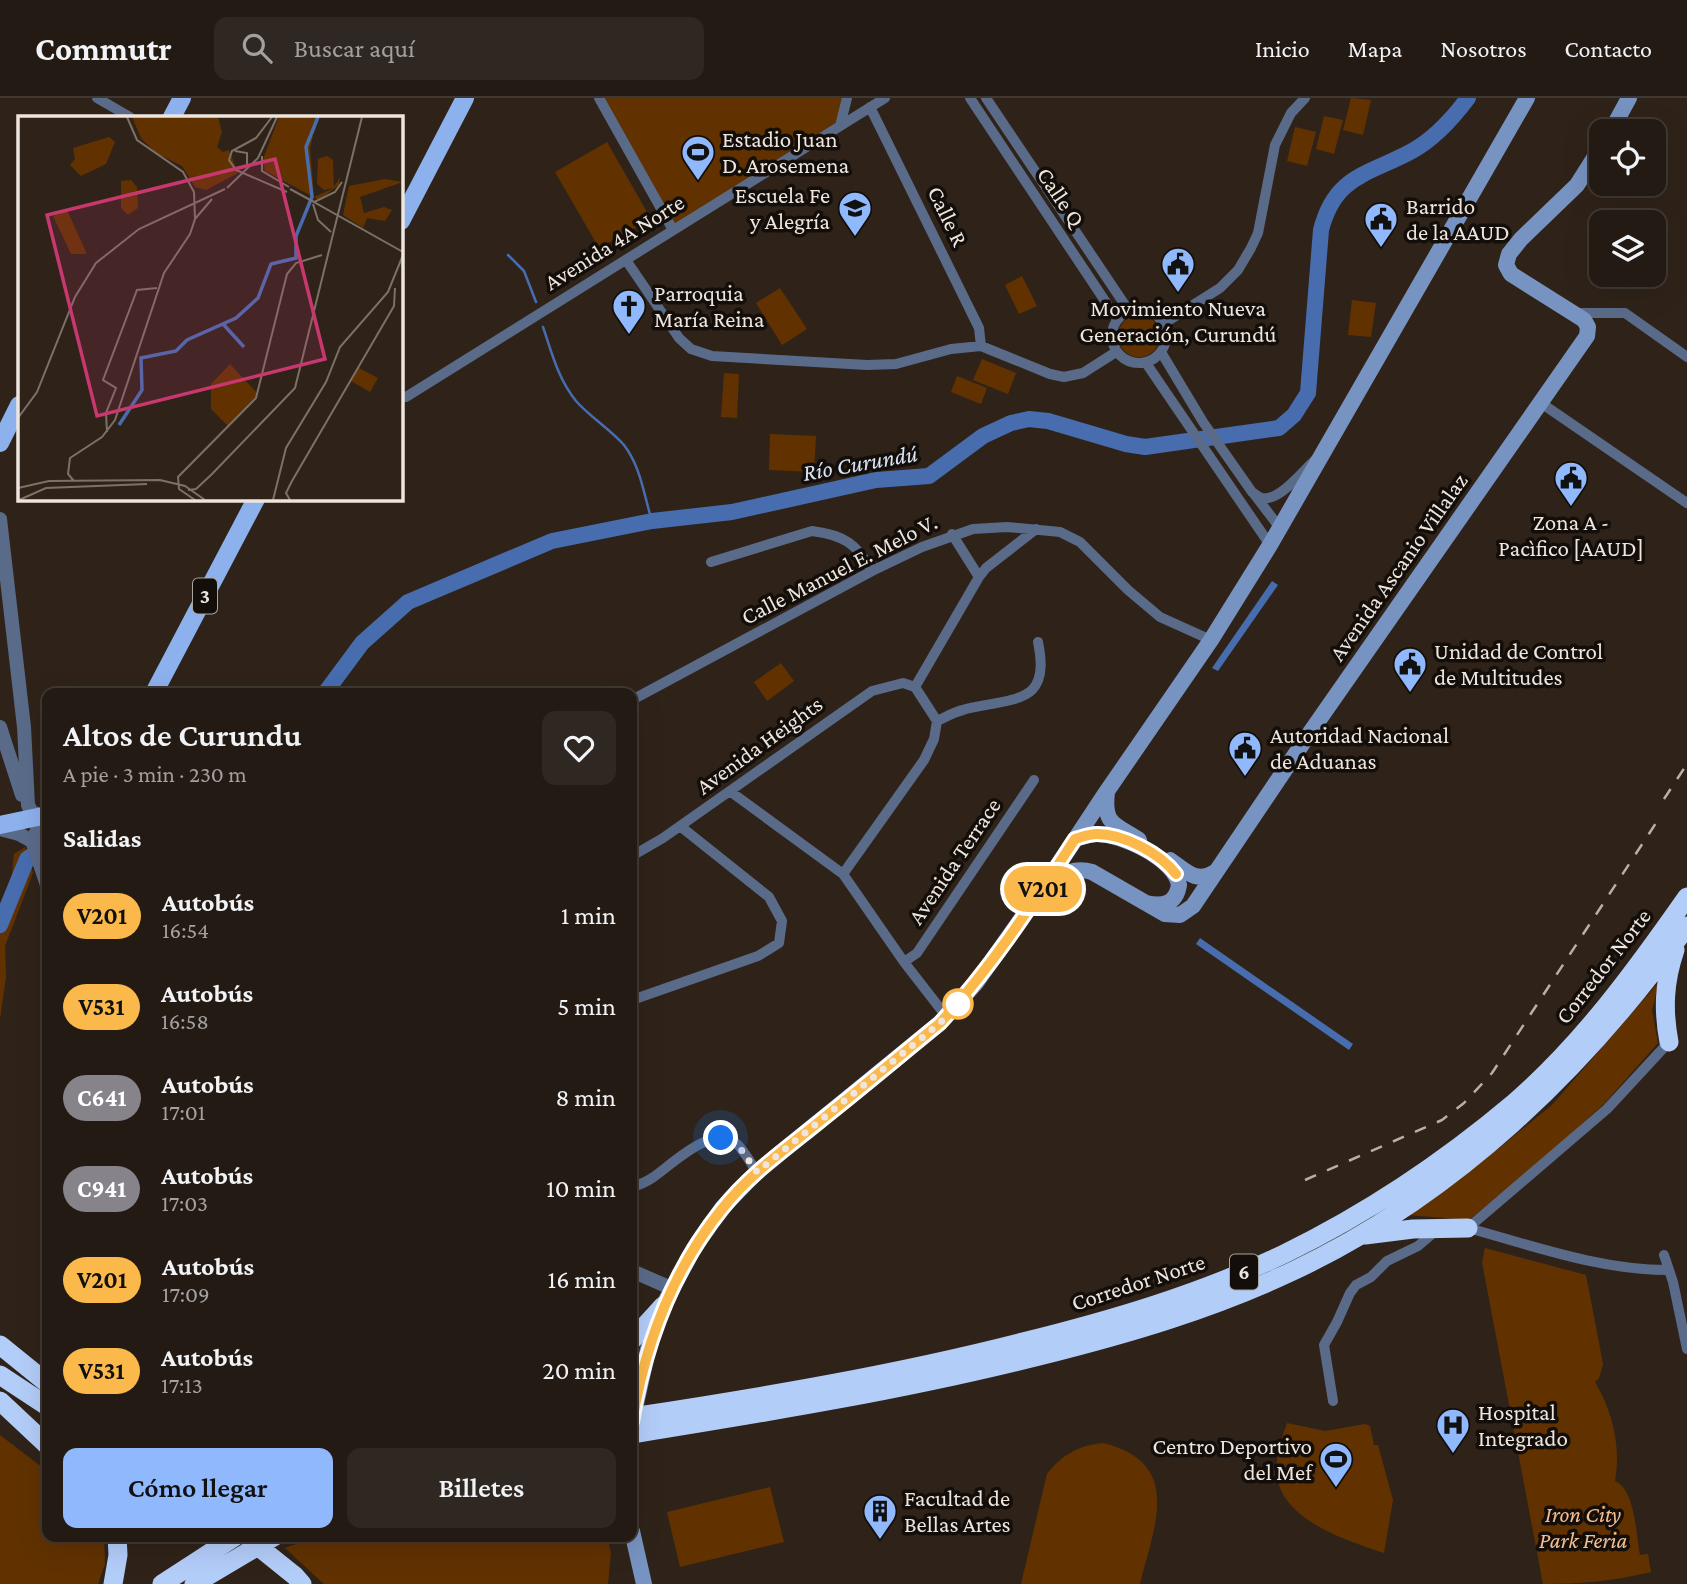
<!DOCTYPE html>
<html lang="es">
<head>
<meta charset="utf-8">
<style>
	:root { --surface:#231a13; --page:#2f2721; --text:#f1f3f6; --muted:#a3a1a0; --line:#403833; --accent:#90b8fd }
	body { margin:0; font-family:"Crimson Pro",serif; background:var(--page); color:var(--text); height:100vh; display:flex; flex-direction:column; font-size:26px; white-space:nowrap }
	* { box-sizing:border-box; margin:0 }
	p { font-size:23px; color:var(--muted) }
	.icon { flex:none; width:38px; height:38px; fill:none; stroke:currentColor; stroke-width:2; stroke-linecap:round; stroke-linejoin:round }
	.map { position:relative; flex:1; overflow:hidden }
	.panel { position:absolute; left:42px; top:590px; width:595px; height:854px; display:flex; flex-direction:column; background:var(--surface); border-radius:14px; box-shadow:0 7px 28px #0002,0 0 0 2px var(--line) }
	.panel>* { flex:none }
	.badge { padding:0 14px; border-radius:23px; font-size:24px; line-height:46px }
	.controls { position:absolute; left:1589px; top:21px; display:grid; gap:14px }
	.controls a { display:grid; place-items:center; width:77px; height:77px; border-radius:14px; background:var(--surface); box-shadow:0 7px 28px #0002,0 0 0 2px var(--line); font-size:35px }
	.you { position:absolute; width:35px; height:35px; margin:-18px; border:5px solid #fff; border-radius:50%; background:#1a73e8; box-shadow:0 0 0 10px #1a73e833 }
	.map>.badge { position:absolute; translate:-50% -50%; box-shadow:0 0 0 4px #fff }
	h2 { padding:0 21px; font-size:26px; line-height:63px }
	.round { display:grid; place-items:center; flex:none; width:74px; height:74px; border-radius:14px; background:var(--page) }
	.head { display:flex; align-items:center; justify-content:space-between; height:119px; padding:0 21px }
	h1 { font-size:33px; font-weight:600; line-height:52px }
	.button { display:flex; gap:14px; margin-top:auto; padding:14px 21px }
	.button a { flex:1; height:80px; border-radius:14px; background:var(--accent); color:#111; font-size:28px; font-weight:600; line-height:80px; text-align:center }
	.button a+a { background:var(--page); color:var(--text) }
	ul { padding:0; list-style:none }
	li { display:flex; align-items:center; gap:21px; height:91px; padding:0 21px }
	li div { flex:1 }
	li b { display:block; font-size:26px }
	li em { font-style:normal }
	li .badge { min-width:77px; font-weight:700; text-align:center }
	header { display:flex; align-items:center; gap:42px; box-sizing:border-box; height:98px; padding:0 35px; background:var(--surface); border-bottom:2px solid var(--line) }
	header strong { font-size:33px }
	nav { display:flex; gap:38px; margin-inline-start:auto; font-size:24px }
	.search { width:490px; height:63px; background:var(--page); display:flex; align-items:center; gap:18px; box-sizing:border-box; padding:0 24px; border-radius:14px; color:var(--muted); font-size:26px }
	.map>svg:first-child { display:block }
	.green { fill:#613200 }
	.water { fill:#476daf }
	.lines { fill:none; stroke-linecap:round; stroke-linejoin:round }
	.stream { stroke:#476daf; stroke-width:2.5 }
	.river { stroke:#476daf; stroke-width:16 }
	.minor { stroke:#5a6b89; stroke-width:10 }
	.tertiary { stroke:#5a6b89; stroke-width:14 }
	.secondary { stroke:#7793c1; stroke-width:16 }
	.primary { stroke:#8db1ed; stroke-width:18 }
	.motorway { stroke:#b3cdf9; stroke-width:19 }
	.rail { stroke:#b8afa7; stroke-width:2.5; stroke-dasharray:12 12; stroke-linecap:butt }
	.line-casing { stroke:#fff; stroke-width:16 }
	.line { stroke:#fcb94b; stroke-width:10 }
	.walk { stroke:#eee5df; stroke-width:7; stroke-dasharray:0 12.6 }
	.stop-dot { fill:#fff; stroke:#fcb94b; stroke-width:3.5 }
	.labels { text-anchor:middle; stroke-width:7; stroke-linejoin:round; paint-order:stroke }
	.shield { fill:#130e09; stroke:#aca49f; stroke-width:2 }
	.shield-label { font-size:21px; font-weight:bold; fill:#eee5df }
	.poi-label { font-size:23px; fill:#eee5df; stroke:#130e09; text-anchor:start }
	.street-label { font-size:23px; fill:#eee5df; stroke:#130e09 }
	.park-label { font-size:23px; font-style:italic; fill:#f5be92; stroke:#130e09 }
	.water-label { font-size:24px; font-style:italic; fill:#dae5f8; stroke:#130e09 }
	.inset-river { fill:none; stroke:#476daf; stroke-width:3.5 }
	.inset-road { fill:none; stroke:#7b7168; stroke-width:2 }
	.view { fill:#c9376f; fill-opacity:0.15; stroke:#c9376f; stroke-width:3.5 }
	.inset-edge { fill:none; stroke:#eee5df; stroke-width:3.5 }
</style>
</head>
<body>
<header>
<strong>Commutr</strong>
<div class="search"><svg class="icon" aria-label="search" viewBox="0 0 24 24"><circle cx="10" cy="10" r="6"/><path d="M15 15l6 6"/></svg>Buscar aquí</div>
<nav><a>Inicio</a><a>Mapa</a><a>Nosotros</a><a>Contacto</a></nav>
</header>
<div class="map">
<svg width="1687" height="1486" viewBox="0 0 1687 1486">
	<rect width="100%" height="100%" fill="#2f2319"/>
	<path class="green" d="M 599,0 L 847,0 L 840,28 L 673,132 Z
		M 1351,0 L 1371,2 L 1363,37 L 1343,32 Z
		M 1324,18 L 1343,22 L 1334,56 L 1316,51 Z
		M 1295,29 L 1316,34 L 1307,68 L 1287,63 Z
		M 607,44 L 651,121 L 599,150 L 555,74 Z
		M 1022,178 L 1037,208 L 1019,216 L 1005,187 Z
		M 780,190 L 807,231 L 782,247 L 756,205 Z
		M 1352,202 L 1376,205 L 1371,239 L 1348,237 Z
		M1118 238a21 21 0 1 1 42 0a21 21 0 1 1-42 0Z
		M 982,261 L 1016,275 L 1008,296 L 973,282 Z
		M 724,275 L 739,276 L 737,320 L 721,319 Z
		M 957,278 L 987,290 L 981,306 L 951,294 Z
		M 770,336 L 816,338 L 814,374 L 769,372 Z
		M 781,565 L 794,583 L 767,603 L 754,584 Z
		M 25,749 L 33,775 L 5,848 L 6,879 L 0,921 L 0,807 L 10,796 L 14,756 Z
		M 1659,884 L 1652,912 L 1658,945 L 1604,1006 L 1544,1060 L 1469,1122 L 1409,1117 L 1494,1054 L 1552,1007 Z
		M 1485,1150 L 1586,1177 L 1603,1266 L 1599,1280 L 1595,1284 C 1613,1314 1621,1349 1615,1383 C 1635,1391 1636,1436 1640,1457 L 1648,1456 L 1651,1474 C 1614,1483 1580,1486 1543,1486 L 1482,1164 Z
		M 1287,1325 L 1325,1333 L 1365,1326 L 1370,1328 L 1374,1347 L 1378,1347 L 1393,1402 L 1384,1455 C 1348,1443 1284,1423 1277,1379 C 1275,1360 1281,1342 1287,1325 Z
		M 0,1337 L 47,1373 L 47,1438 L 104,1439 L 105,1466 L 98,1486 L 0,1486 Z
		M 1103,1345 C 1184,1365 1154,1428 1140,1486 L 1021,1486 L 1047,1376 C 1062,1357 1079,1347 1103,1345 Z
		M 770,1389 L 784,1444 L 680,1469 L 667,1414 Z
		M 318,1438 L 607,1439 L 611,1455 L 608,1486 L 324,1486 L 285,1450 Z"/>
	<path class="water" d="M 1272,483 L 1278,487 L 1218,573 L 1212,570 Z
		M 1200,840 L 1353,946 L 1349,952 L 1196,846 Z"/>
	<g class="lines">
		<path class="stream" d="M 508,157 L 524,173 L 536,204
			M 543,229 C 552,255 558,281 576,303 C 590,319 610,331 624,347 C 641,369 644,398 652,423"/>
		<path class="river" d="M 325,595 L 362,545 L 408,504 L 552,443 L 652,423 L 732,414 L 876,382 L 929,378 L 983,338 L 1011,325 L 1029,321 L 1048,323 L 1126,346 L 1145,349 L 1279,330 L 1294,317 L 1308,295 L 1321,132 C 1335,77 1368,77 1412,53 C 1434,41 1453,20 1468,0
			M 0,827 L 27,761 L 47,747"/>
		<path class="minor" d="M 97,0 L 130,19
			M 599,0 L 673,132
			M 970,0 L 1117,221
			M 986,0 L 1129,213
			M 870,9 L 979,230 L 981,248
			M 840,28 L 847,0
			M 626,162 L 679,240 L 691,251 L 712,258 L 867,267 L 896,266 L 951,251 L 981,248 L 1050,276 L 1064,279 L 1083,275 L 1116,254
			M1112 238a27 27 0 1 1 54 0a27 27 0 1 1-54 0Z
			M 1575,215 L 1625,215 L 1687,259
			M 1163,226 L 1220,190 L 1238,172 L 1251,150 L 1258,135 L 1275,47 L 1291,15 L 1305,0
			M 1161,254 L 1203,324 L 1252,394 C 1255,396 1258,399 1262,400 C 1279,404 1303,373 1314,363
			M 1146,265 L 1270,447
			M 401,298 L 406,299 L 885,0
			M 1541,305 L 1687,405
			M 1254,396 L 1280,430
			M 952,436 L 979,479
			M 711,464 L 812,433 C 844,437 857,446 872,473
			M 915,589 L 979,479 L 986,470 L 1036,431
			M 632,602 L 872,473 L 922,449 L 973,431 L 1007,429 L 1060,434 L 1080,444 L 1128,492 L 1160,519 L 1211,542
			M 937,623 C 946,619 954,614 963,612 C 981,606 1019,605 1032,592 C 1044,580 1041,559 1038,544
			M 731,694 L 843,776 L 904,864 L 946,918
			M 632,758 L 663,740 L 872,593 L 903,585 L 915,589
			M 843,776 L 924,662 L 934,641 L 937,623 L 915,589
			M 904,864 L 917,855 L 1034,682
			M 632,902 L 758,858 L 779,845 L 782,823 L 769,799 L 680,728
			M 632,1089 C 639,1087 646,1084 652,1080 C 672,1067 712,1024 738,1047 C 745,1054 751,1066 757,1074
			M 1468,1130 L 1607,1011 L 1669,944
			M 1468,1130 C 1534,1148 1599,1172 1668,1172
			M 1664,1157 L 1673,1184 L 1687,1251
			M 1333,1303 L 1324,1247 L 1337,1224 L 1350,1195 L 1356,1187 L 1371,1179 L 1387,1163 L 1418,1148 L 1438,1131"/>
		<path class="tertiary" d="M 0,421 L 24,629 L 28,707 L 31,713 L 41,719
			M 0,629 L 22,697
			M 47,720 L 39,728 L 32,743 L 47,787
			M 0,731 L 19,736 L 32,743
			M 632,1173 L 671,1190"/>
		<path class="secondary" d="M 1611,33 L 1629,0
			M 1107,694 C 1103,727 1115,726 1139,742
			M 1075,741 C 1082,739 1090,736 1097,736 C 1122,736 1175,761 1179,787 C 1176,806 1163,809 1146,805
			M 1170,762 C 1186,773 1196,786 1215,774
			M 1048,786 C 1061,776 1075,769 1092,774 L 1165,816 L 1180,817 L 1193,808 L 1307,639 L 1587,238 L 1588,229 L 1584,222 L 1511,176 L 1506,167 L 1509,156 L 1521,141 L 1577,87 L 1601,49
			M 632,1324 L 649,1247 L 663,1208 L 694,1150 L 722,1110 L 757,1074 L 940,925 L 976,885 L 1043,790 L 1105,696 L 1211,542 L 1270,447 L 1527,0
			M 632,1433 L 644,1486"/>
		<path class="primary" d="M 172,19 L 182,0
			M 401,123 L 465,0
			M 0,345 L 19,307
			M 154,595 L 256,401
			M 0,727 L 47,717"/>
		<path class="motorway" d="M 1669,944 C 1663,912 1664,884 1675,852
			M 1365,1137 L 1413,1131 L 1468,1130
			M 632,1242 L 663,1208
			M 0,1247 L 47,1285
			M 0,1277 L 47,1308
			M 0,1303 L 47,1347
			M 632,1319 C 763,1299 894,1277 1023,1244 C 1112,1222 1200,1196 1284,1156 C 1366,1116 1444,1064 1514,1005 C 1582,946 1636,872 1687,799
			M 632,1336 C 768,1314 904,1292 1039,1258 C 1127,1236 1210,1212 1293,1173 C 1454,1097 1585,971 1687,828
			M 250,1442 L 295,1478 L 302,1486
			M 113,1486 L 118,1457 L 117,1438
			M 162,1486 L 236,1438
			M 194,1486 L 275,1438"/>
		<path class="rail" d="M 1664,701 L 1687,666
			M 1305,1082 L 1442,1022 L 1464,1005 L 1492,975 L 1658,722"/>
	</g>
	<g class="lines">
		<defs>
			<path id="line" d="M 632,1324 C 645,1246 672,1173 722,1111 C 750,1075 790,1048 825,1019 C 864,988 902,956 940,925 C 992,869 1033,805 1075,741 C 1082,739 1089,736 1097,736 C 1123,736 1160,755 1176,776"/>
		</defs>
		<use href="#line" class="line-casing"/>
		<use href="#line" class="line"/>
		<path class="walk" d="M 721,1040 L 737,1046 L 757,1074 L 940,925 L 960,904 L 958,906"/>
	</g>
	<defs>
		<symbol id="stadium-pin" viewBox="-11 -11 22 30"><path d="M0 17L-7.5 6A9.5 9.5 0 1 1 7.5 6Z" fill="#90b8fd" stroke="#130e09"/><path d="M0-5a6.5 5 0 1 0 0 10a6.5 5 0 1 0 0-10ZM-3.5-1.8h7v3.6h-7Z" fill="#111"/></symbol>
		<symbol id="school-pin" viewBox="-11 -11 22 30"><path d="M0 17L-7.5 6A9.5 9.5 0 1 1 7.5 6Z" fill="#90b8fd" stroke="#130e09"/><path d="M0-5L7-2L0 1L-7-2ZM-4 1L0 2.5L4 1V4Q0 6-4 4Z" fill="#111"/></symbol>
		<symbol id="civic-pin" viewBox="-11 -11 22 30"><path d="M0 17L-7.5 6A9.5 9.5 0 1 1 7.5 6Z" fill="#90b8fd" stroke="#130e09"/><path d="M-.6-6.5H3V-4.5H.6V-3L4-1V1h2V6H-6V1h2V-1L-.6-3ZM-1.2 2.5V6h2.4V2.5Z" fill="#111"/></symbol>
		<symbol id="church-pin" viewBox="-11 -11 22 30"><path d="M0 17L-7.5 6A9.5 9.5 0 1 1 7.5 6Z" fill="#90b8fd" stroke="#130e09"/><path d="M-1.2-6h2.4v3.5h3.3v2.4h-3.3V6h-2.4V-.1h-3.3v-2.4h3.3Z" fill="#111"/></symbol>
		<symbol id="hospital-pin" viewBox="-11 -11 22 30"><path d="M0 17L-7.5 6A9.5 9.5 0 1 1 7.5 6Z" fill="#90b8fd" stroke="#130e09"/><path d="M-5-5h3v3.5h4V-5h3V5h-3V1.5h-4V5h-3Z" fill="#111"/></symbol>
		<symbol id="building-pin" viewBox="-11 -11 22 30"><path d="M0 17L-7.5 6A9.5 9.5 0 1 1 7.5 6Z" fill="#90b8fd" stroke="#130e09"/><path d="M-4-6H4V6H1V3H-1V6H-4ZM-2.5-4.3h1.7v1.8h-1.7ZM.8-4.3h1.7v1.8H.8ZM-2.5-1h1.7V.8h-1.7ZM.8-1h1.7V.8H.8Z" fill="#111"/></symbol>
	</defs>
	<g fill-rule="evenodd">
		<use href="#stadium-pin" x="679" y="35" width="38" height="52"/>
		<use href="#school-pin" x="836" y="91" width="38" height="52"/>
		<use href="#civic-pin" x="1362" y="102" width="38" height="52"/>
		<use href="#civic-pin" x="1159" y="147" width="38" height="52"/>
		<use href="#church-pin" x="610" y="189" width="38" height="52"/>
		<use href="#civic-pin" x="1552" y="361" width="38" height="52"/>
		<use href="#civic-pin" x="1391" y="547" width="38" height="52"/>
		<use href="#civic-pin" x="1226" y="631" width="38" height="52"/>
		<use href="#hospital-pin" x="1434" y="1308" width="38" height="52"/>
		<use href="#stadium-pin" x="1317" y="1342" width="38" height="52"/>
		<use href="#building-pin" x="861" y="1394" width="38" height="52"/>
	</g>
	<circle class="stop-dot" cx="958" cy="906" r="14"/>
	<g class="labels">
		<g class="shield">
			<rect x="193" y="480.5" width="24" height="35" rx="5"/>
			<rect x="1230" y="1156.5" width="28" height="35" rx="5"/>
		</g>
		<g class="shield-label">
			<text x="205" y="505">3</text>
			<text x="1244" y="1181">6</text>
		</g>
		<g class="poi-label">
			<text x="722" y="49">Estadio Juan<tspan x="722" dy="26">D. Arosemena</tspan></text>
			<text x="830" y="105" text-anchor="end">Escuela Fe<tspan x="830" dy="26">y Alegría</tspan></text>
			<text x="1406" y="116">Barrido<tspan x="1406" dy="26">de la AAUD</tspan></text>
			<text x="654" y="203">Parroquia<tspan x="654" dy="26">María Reina</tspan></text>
			<text x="1178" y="218" text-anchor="middle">Movimiento Nueva<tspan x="1178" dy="26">Generación, Curundú</tspan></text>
			<text x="1571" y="432" text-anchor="middle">Zona A -<tspan x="1571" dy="26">Pacìfico [AAUD]</tspan></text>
			<text x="1434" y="561">Unidad de Control<tspan x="1434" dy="26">de Multitudes</tspan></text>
			<text x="1270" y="645">Autoridad Nacional<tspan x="1270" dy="26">de Aduanas</tspan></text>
			<text x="1478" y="1322">Hospital<tspan x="1478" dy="26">Integrado</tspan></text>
			<text x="1312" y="1356" text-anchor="end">Centro Deportivo<tspan x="1312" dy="26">del Mef</tspan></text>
			<text x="904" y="1408">Facultad de<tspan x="904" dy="26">Bellas Artes</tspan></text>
		</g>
		<g class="street-label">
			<text transform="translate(1061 99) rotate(56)" y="8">Calle Q</text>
			<text transform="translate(948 118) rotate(64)" y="8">Calle R</text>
			<text transform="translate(614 144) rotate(-32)" y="8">Avenida 4A Norte</text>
			<text transform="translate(1398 469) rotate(-55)" y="8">Avenida Ascanio Villalaz</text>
			<text transform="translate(839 471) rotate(-27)" y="8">Calle Manuel E. Melo V.</text>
			<text transform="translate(759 647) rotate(-36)" y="8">Avenida Heights</text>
			<text transform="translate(954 763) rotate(-56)" y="8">Avenida Terrace</text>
			<text transform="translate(1603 868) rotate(-52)" y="8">Corredor Norte</text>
			<text transform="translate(1138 1184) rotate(-18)" y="8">Corredor Norte</text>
		</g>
		<g class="park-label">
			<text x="1583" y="1424">Iron City<tspan x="1583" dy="26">Park Feria</tspan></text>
		</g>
		<g class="water-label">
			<text transform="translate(860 365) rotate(-10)" y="8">Río Curundú</text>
		</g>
	</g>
	<g transform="translate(18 18)">
		<rect width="385" height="385" fill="#2f2319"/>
		<path d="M 114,1 L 200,1 L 204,16 L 199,31 L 205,36 L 211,34 L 220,57 L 188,74 L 177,71 L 164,50 L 138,37 L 123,22 ZM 261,1 L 301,1 L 296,17 L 291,18 L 295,20 L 292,32 L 296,81 L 316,72 L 306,74 L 299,68 L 300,43 L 309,40 L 315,44 L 316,71 L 322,61 L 321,69 L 301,84 L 247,55 L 245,43 ZM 91,21 L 97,26 L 88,48 L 63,60 L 52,49 L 57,43 L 55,32 ZM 367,63 L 385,66 L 342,81 L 346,97 L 366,91 L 374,94 L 367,105 L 349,102 L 345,112 L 325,99 L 331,70 ZM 113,64 L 119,71 L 120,92 L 110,99 L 103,92 L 103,65 ZM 49,94 L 68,136 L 68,138 L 53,138 L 35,100 ZM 212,248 L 240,278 L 210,310 L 193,293 L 193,268 ZM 341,252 L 360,262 L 352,276 L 333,265 Z" fill="#613200"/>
		<path class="inset-river" d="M 205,208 L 226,231M 101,309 L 124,274 L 123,242 L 158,235 L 169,224 L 218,202 L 240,182 L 253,148 L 278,142 L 278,120 L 294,81 L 288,31 L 300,1"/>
		<path class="inset-road" d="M 254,1 L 238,22 L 214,35 L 211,44 L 218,54 L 269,76M 217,35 L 229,37 L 229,51M 244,40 L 244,55 L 271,71M 324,66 L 317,76 L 296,86 L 385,136M 209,72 L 240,42 L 259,1M 272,73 L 296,86M 295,88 L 300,104 L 313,116M 177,103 L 194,83M 0,302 L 19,276 L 57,181 L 78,147 L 121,113 L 207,73M 89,316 L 88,297 L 98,272 L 85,264 L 119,174 L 139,172M 194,358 L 277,272 L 344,1M 56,365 L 50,358 L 52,342 L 84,321 L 97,304 L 146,157 L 172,118 L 177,103 L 176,76 L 165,56 L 119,24 L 109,1M 0,372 L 31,365 L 142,364 L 167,370 L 187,384M 170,374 L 178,373 L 194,358M 1,384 L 28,372 L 129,368M 177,384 L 161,373 L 160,361 L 238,282 L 269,158 L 278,147 L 304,139M 255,384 L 268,332 L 308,266 L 322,231 L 370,176 L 385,139M 272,384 L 268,377 L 274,365 L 376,190 L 377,172"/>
		<path class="view" d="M 257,43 L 307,243 L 79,300 L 29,99 Z"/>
		<rect width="385" height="385" class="inset-edge"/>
	</g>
</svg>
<div class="controls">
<a><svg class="icon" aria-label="locate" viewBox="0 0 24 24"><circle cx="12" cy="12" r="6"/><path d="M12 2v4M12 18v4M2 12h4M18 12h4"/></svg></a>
<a><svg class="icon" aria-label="layers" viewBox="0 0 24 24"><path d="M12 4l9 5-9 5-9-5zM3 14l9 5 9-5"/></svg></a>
</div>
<div class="you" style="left:721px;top:1040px"></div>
<b class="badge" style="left:1043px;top:791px;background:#fcb94b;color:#111">V201</b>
<section class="panel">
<div class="head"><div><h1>Altos de Curundu</h1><p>A pie · 3 min · 230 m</p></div><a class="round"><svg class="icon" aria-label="heart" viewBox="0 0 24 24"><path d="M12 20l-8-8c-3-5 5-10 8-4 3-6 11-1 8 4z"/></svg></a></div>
<h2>Salidas</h2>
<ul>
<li><span class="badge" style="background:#fcb94b;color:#111">V201</span><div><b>Autobús</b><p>16:54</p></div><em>1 min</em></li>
<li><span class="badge" style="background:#fcb94b;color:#111">V531</span><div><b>Autobús</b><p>16:58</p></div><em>5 min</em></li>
<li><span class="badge" style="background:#87838a;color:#fff">C641</span><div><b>Autobús</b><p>17:01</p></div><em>8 min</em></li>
<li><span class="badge" style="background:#87838a;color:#fff">C941</span><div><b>Autobús</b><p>17:03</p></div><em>10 min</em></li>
<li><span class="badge" style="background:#fcb94b;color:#111">V201</span><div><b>Autobús</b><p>17:09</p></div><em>16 min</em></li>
<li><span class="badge" style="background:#fcb94b;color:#111">V531</span><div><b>Autobús</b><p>17:13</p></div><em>20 min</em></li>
</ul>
<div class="button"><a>Cómo llegar</a><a>Billetes</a></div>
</section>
</div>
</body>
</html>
